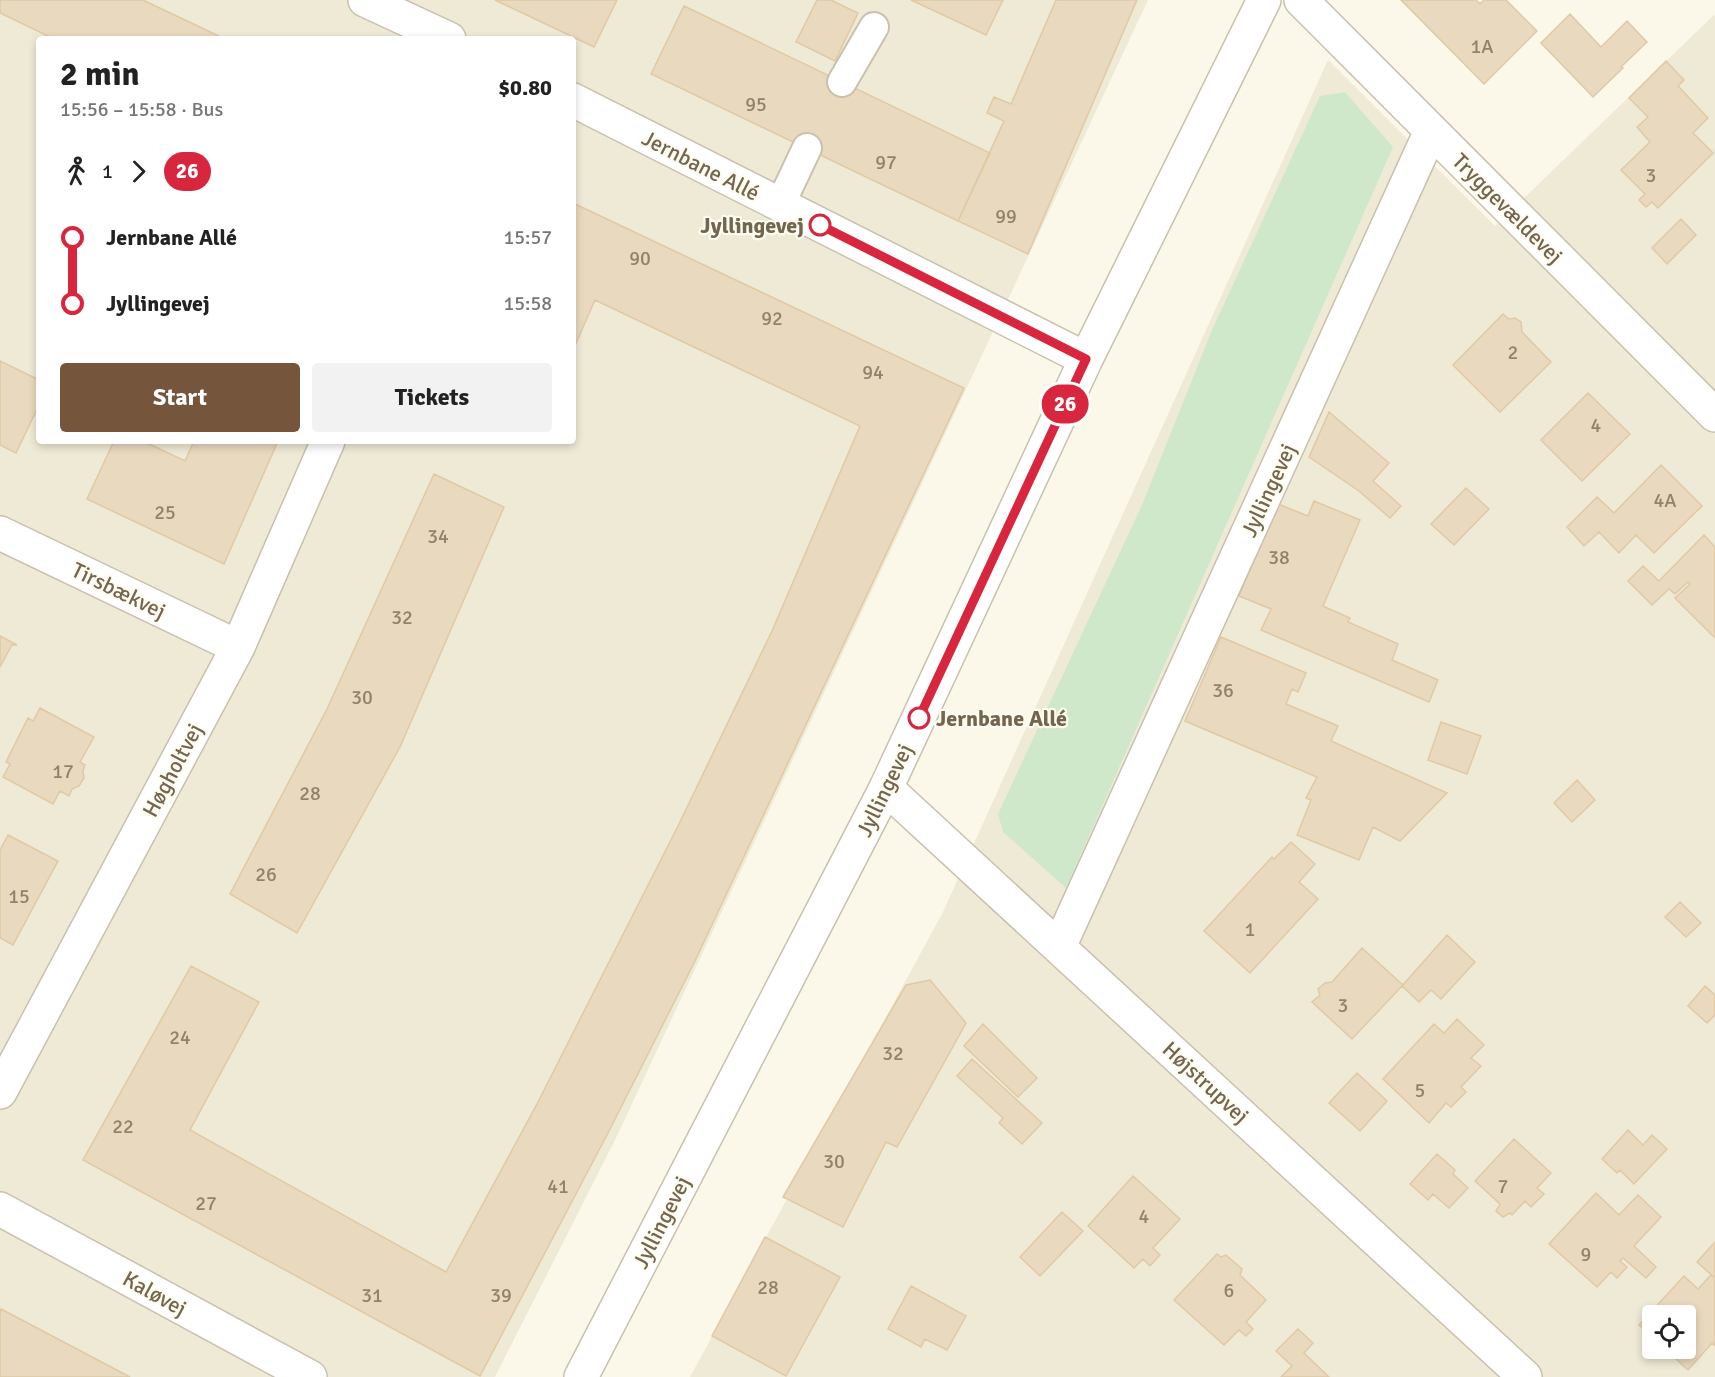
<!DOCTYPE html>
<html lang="en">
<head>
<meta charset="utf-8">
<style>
	:root { --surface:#fff; --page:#f2f2f2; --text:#222; --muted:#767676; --accent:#75553b }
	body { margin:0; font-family:Signika,sans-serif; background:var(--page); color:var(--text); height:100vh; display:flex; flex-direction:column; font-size:22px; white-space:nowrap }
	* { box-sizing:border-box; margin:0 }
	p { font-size:20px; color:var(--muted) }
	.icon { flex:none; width:33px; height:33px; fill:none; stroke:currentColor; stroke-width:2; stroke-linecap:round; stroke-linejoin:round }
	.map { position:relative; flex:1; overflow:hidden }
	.panel { position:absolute; left:36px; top:36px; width:540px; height:408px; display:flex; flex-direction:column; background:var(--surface); border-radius:6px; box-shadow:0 3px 9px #0003 }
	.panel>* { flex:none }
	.badge { padding:0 12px; border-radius:20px; font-size:21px; line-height:39px }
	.fabs { position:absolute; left:1642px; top:1305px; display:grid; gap:12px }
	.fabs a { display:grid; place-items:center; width:54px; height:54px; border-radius:6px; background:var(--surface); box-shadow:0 3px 9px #0003; font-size:30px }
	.map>.badge { position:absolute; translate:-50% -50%; box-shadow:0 0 0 3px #fff }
	.legs { display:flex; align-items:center; gap:9px; height:66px; padding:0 24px; font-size:20px }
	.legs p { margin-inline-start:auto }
	.head { display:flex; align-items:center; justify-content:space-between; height:102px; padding:0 24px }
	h1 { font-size:33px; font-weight:700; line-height:45px }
	.cta { display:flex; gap:12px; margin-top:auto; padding:12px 24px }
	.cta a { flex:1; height:69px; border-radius:6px; background:var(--accent); color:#fff; font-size:24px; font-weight:700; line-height:69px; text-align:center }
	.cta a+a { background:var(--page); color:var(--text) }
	ul { padding:0 24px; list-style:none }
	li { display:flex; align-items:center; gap:21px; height:66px; font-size:22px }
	li i { display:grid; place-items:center; width:9px; height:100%; margin:0 8px; background:currentColor }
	li i::after { content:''; width:15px; height:15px; margin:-8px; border:4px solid; border-radius:50%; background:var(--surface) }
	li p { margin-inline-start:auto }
	li:first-child i { background:linear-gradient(#0000 50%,currentColor 0) }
	li:last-child i { background:linear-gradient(currentColor 50%,#0000 0) }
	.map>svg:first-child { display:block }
	.residential { fill:#efead6; fill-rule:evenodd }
	.green { fill:#cfe8c9 }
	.building { fill:#e9d9bf; stroke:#e0c9a5; stroke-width:1.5 }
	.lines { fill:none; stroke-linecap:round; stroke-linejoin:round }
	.service-casing { stroke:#cac0ae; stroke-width:32 }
	.minor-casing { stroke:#cac0ae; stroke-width:36 }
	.tertiary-casing { stroke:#cac0ae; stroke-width:36 }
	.service { stroke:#fff; stroke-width:28 }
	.minor { stroke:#fff; stroke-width:33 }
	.tertiary { stroke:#fff; stroke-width:33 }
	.line-1-casing { stroke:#fff; stroke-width:14 }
	.line-1 { stroke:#d7263d; stroke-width:9 }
	.stop-1-dot { fill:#fff; stroke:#d7263d; stroke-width:3 }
	.labels { text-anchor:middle; stroke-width:4.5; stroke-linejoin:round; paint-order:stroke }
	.number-label { font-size:20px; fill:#91826b }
	.street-label { font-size:22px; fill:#74654f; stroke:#fefcf0 }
	.stop-label { font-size:22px; font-weight:bold; fill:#74654f; stroke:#fefcf0; text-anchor:end }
</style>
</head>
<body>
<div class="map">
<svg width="1715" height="1377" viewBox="0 0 1715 1377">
	<rect width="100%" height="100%" fill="#fbf8ea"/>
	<path class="residential" d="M 0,0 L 1148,0 L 616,1138 L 495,1377 L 0,1377 ZM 39,39 L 573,39 L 573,441 L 39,441 Z
		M 1715,14 L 1715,1377 L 690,1377 L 943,912 L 1328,60 L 1495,226 ZM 1653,1316 L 1686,1316 L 1686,1348 L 1653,1348 Z"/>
	<path class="green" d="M 1345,92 L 1393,147 L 1066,888 L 1003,832 L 998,814 L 1142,505 L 1212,330 L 1320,96 Z"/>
	<path class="building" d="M 0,0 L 143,0 L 225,39 L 54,39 L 0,13 Z
		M 495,0 L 617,0 L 594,47 Z
		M 817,0 L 831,0 L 858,13 L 835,61 L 796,42 Z
		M 911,0 L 1003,0 L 986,35 Z
		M 1056,0 L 1137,0 L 1028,254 L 958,221 L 1004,121 L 987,113 L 994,97 L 1011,104 Z
		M 1401,0 L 1476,0 L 1480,4 L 1484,0 L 1506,0 L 1537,31 L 1484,84 Z
		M 684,6 L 990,153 L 958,221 L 651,74 Z
		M 1570,14 L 1601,47 L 1627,21 L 1647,42 L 1621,67 L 1623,68 L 1593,97 L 1541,43 Z
		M 1666,61 L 1684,80 L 1678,86 L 1708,118 L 1693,133 L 1713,153 L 1658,208 L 1652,202 L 1646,207 L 1639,200 L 1645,194 L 1621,170 L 1650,142 L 1637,127 L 1648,117 L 1629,98 Z
		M 573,203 L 964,388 L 694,963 L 607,1135 L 480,1376 L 83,1160 L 191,966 L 259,1002 L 190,1130 L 446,1272 L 537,1104 L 678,826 L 772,631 L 860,426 L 595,300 L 573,350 Z
		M 1681,219 L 1696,235 L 1667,264 L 1652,248 Z
		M 1503,314 L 1509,319 L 1515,318 L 1521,322 L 1522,332 L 1551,362 L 1500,412 L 1453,365 Z
		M 0,361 L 39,380 L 39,405 L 16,453 L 0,445 Z
		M 1588,393 L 1630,434 L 1582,481 L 1541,440 Z
		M 1329,412 L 1389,463 L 1373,481 L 1401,506 L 1390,518 L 1359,491 L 1309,457 Z
		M 114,441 L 143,441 L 185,461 L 194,441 L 278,441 L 224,564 L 87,499 Z
		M 1661,465 L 1702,506 L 1654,553 L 1636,535 L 1619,553 L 1599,532 L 1584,546 L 1567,527 L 1597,497 L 1614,513 Z
		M 434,474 L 504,507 L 400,747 L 297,933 L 230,894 L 327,709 Z
		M 1466,488 L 1489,509 L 1454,545 L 1431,524 Z
		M 1314,501 L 1360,520 L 1323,606 L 1350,618 L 1348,622 L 1398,644 L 1392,660 L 1438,680 L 1429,702 L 1261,630 L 1271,609 L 1239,596 L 1278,504 L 1308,516 Z
		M 1704,535 L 1715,547 L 1715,638 L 1675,598 L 1690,584 L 1688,582 L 1675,594 L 1669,589 L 1652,605 L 1628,581 L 1643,566 L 1659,581 Z
		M 0,636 L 17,645 L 12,645 L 0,667 Z
		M 1221,637 L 1306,673 L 1298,692 L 1292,689 L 1286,704 L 1338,726 L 1331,741 L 1447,793 L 1400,841 L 1373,827 L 1359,860 L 1297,835 L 1311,800 L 1306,798 L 1317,777 L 1185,721 Z
		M 40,708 L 94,737 L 80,762 L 85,765 L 83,771 L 84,778 L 79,786 L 72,789 L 69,796 L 60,791 L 53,804 L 3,777 L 10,764 L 6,762 L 28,718 L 33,721 Z
		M 1441,722 L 1481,736 L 1467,774 L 1428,760 Z
		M 1577,780 L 1595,800 L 1572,822 L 1554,803 Z
		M 8,835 L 58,861 L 13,945 L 0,938 L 0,850 Z
		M 1291,842 L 1315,864 L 1299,882 L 1318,899 L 1250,973 L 1204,931 L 1272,857 L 1274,859 Z
		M 1680,902 L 1701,923 L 1686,937 L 1665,917 Z
		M 1447,935 L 1475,962 L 1441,999 L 1431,990 L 1419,1002 L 1402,986 Z
		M 1362,948 L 1403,985 L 1352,1039 L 1312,1002 L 1320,995 L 1318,989 L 1325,983 L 1332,982 Z
		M 930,980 L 966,1023 L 897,1147 L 886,1142 L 843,1227 L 783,1197 L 906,985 Z
		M 1705,986 L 1715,995 L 1715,1015 L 1707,1023 L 1688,1006 Z
		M 1457,1019 L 1484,1045 L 1471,1058 L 1481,1066 L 1461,1087 L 1466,1092 L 1451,1107 L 1446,1103 L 1429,1123 L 1383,1079 L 1434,1024 L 1444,1033 Z
		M 983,1024 L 1037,1078 L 1018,1097 L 964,1046 Z
		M 972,1059 L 1042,1123 L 1022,1144 L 999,1123 L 1003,1118 L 957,1076 Z
		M 1357,1073 L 1387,1101 L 1360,1131 L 1329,1103 Z
		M 1628,1130 L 1643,1145 L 1652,1135 L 1667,1149 L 1634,1184 L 1620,1170 L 1617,1173 L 1602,1159 Z
		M 1514,1139 L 1551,1173 L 1537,1188 L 1544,1194 L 1531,1207 L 1525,1201 L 1512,1215 L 1510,1213 L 1503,1217 L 1496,1211 L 1500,1204 L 1475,1181 Z
		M 1437,1154 L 1455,1170 L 1453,1174 L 1468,1188 L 1449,1208 L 1433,1194 L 1428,1200 L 1410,1184 Z
		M 1133,1176 L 1180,1219 L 1153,1248 L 1160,1255 L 1150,1266 L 1143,1259 L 1134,1268 L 1088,1226 Z
		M 1596,1193 L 1619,1215 L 1638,1195 L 1661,1217 L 1634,1246 L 1656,1267 L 1646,1278 L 1623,1258 L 1620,1261 L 1627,1267 L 1617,1278 L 1611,1272 L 1597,1287 L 1549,1244 Z
		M 1062,1212 L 1083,1231 L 1040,1276 L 1020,1257 Z
		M 765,1237 L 840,1277 L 786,1376 L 712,1336 Z
		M 1715,1242 L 1715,1278 L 1697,1262 Z
		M 1217,1254 L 1221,1257 L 1226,1255 L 1242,1269 L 1240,1275 L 1266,1300 L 1246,1322 L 1253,1329 L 1246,1336 L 1239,1330 L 1224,1345 L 1174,1300 Z
		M 1711,1275 L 1715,1278 L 1715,1346 L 1712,1343 L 1688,1370 L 1664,1348 L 1686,1348 L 1686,1316 L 1653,1316 L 1653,1338 L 1639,1325 L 1684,1276 L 1698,1289 Z
		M 911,1286 L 966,1316 L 947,1350 L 925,1339 L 921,1347 L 888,1329 Z
		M 1,1309 L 130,1377 L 0,1377 L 0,1312 Z
		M 1298,1329 L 1313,1343 L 1304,1353 L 1329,1377 L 1281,1377 L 1292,1366 L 1276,1351 Z"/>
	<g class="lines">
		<defs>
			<path id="service" d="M 842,82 L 874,27
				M 780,205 L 807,148"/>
			<path id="minor" d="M 1301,0 L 1715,415
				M 0,533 L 238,647
				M 886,788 L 1525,1377
				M 1059,947 L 1431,131
				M 0,1092 L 238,647 L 328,441
				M 0,1209 L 310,1377"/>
			<path id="tertiary" d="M 365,0 L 449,39
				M 573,100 L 1086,359
				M 581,1377 L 886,788 L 1086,359 L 1264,0"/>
		</defs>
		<use href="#service" class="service-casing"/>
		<use href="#minor" class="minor-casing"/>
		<use href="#tertiary" class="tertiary-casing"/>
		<use href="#service" class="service"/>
		<use href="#minor" class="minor"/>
		<use href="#tertiary" class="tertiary"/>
	</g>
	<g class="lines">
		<defs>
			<path id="line-1" d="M 820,225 L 1086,359 L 919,718"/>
		</defs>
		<use href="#line-1" class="line-1-casing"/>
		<use href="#line-1" class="line-1"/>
	</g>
	<g class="stop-1-dot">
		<circle cx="820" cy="225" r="10"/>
		<circle cx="919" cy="718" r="10"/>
	</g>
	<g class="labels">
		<g class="number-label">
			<text x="1482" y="53">1A</text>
			<text x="756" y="111">95</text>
			<text x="886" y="169">97</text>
			<text x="1651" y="182">3</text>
			<text x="1006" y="223">99</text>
			<text x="640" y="265">90</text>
			<text x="772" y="325">92</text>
			<text x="1513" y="359">2</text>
			<text x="873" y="379">94</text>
			<text x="1596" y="432">4</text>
			<text x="1665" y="507">4A</text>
			<text x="165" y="519">25</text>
			<text x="438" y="543">34</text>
			<text x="1279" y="564">38</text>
			<text x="402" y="624">32</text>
			<text x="1223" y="697">36</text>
			<text x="362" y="704">30</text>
			<text x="63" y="778">17</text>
			<text x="310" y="800">28</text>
			<text x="266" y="881">26</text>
			<text x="19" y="903">15</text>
			<text x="1250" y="936">1</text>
			<text x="1343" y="1012">3</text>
			<text x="180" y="1044">24</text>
			<text x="893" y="1060">32</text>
			<text x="1420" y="1097">5</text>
			<text x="123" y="1133">22</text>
			<text x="834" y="1168">30</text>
			<text x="558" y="1193">41</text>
			<text x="1503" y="1193">7</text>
			<text x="206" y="1210">27</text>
			<text x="1144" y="1223">4</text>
			<text x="1586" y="1261">9</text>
			<text x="768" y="1294">28</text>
			<text x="1229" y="1297">6</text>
			<text x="372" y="1302">31</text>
			<text x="501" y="1302">39</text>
		</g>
		<g class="street-label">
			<text transform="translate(701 165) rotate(27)" y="8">Jernbane Allé</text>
			<text transform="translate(1508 208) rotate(45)" y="8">Tryggevældevej</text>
			<text transform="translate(1268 490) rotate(-65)" y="8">Jyllingevej</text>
			<text transform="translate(119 590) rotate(26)" y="8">Tirsbækvej</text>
			<text transform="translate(172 770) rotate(-62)" y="8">Høgholtvej</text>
			<text transform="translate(884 790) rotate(-64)" y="8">Jyllingevej</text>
			<text transform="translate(1206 1082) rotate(43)" y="8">Højstrupvej</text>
			<text transform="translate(661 1222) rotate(-63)" y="8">Jyllingevej</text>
			<text transform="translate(155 1293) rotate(29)" y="8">Kaløvej</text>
		</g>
		<g class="stop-label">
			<text x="804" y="233">Jyllingevej</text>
			<text x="936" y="726" text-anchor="start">Jernbane Allé</text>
		</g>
	</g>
</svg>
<div class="fabs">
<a><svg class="icon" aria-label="locate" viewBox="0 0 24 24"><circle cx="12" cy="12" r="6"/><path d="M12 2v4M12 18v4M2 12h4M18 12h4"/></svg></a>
</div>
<b class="badge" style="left:1065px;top:404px;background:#d7263d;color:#fff">26</b>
<section class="panel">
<div class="head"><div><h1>2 min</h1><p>15:56 – 15:58 · Bus</p></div><b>$0.80</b></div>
<div class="legs"><svg class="icon" aria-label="walk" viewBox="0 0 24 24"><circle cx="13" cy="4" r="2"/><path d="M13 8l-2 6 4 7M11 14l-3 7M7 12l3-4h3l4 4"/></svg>1<svg class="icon" aria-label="forward" viewBox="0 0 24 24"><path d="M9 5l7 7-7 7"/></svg><b class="badge" style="background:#d7263d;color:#fff">26</b></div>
<ul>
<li><i style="color:#d7263d"></i><b>Jernbane Allé</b><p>15:57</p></li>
<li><i style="color:#d7263d"></i><b>Jyllingevej</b><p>15:58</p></li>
</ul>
<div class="cta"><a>Start</a><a>Tickets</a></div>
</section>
</div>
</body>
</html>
